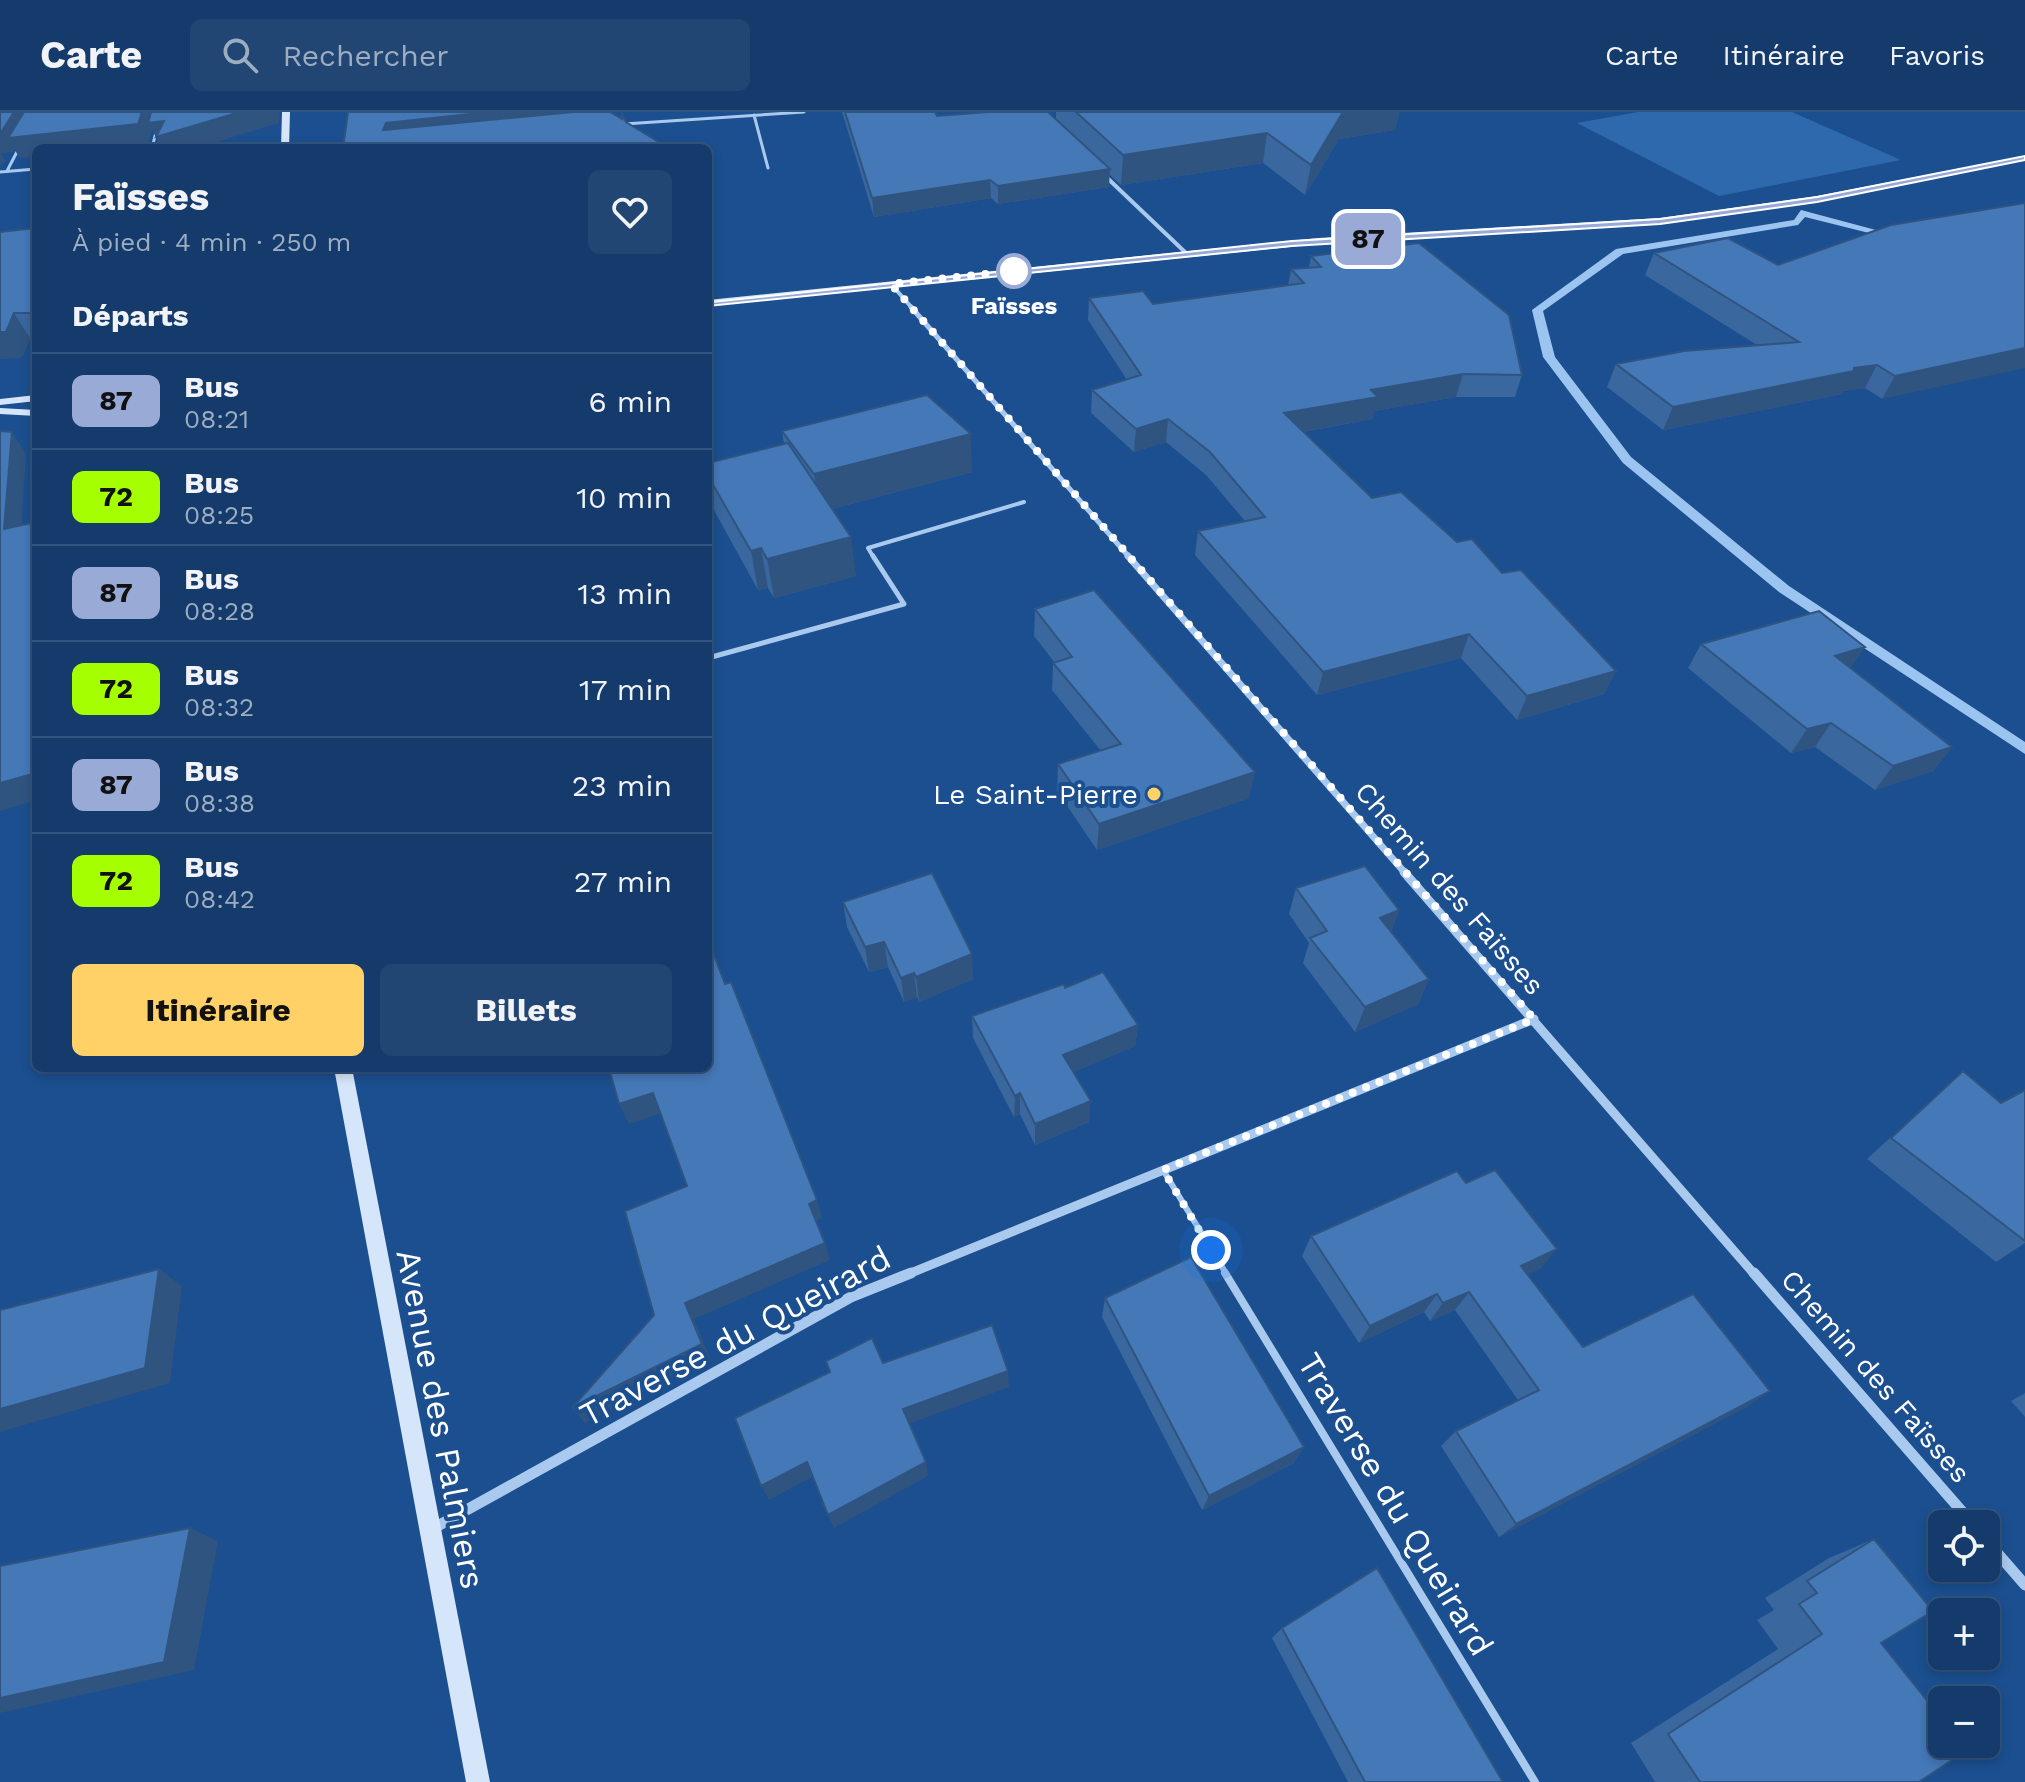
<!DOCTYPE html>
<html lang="fr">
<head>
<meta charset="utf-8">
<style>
	:root { --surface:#143b6b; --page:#214673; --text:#f1f3f6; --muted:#9dadc1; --line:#33557e; --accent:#ffd166 }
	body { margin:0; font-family:"Work Sans",sans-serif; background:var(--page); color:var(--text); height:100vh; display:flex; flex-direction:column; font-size:30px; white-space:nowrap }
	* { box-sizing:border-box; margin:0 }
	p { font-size:26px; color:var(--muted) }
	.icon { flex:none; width:44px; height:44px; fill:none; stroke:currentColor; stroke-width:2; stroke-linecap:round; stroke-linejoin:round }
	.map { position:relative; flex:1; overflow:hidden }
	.sheet { position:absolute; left:32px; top:32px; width:680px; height:928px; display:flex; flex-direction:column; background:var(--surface); border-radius:12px; box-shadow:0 4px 12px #0003,0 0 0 2px var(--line) }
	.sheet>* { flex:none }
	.badge { padding:0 16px; border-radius:12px; font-size:28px; line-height:52px }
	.fabs { position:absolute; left:1928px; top:1398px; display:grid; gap:16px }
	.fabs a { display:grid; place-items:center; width:72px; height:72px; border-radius:12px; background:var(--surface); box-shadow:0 4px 12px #0003,0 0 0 2px var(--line); font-size:40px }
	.you { position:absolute; width:40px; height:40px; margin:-20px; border:6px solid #fff; border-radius:50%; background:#1a73e8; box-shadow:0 0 0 12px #1a73e833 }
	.map>.badge { position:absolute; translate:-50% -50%; box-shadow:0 0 0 4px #fff }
	h2 { padding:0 40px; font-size:30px; line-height:72px }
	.round { display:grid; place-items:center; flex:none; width:84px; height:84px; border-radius:12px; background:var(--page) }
	.head { display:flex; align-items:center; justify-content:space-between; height:136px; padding:0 40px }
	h1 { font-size:38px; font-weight:700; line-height:60px }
	.primary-button { display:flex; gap:16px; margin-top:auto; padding:16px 40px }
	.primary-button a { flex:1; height:92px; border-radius:12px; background:var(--accent); color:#111; font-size:32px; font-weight:700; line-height:92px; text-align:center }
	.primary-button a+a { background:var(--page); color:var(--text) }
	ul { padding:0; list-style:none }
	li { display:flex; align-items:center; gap:24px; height:96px; padding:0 40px; border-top:2px solid var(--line) }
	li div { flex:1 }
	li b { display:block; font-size:30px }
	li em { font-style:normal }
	li .badge { min-width:88px; font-weight:700; text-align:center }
	header { display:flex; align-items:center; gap:48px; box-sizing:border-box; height:112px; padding:0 40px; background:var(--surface); border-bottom:2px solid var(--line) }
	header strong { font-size:38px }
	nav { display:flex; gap:44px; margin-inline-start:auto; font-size:28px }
	.search { width:560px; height:72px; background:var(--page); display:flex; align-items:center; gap:20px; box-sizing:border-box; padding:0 28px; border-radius:12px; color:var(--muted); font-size:30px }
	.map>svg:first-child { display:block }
	.green { fill:#2e69ad }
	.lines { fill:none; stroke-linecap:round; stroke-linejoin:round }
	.stream { fill:#9cc4f0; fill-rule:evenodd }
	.lane-far4 { stroke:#a9c9ee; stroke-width:3 }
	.lane-far3 { stroke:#a9c9ee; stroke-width:4 }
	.lane-far2 { stroke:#a9c9ee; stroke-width:5 }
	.lane-far1 { stroke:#a9c9ee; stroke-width:6 }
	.lane { stroke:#a9c9ee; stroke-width:8 }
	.street-far4 { stroke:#a9c9ee; stroke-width:4 }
	.street-far3 { stroke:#a9c9ee; stroke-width:5 }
	.street-far2 { stroke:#a9c9ee; stroke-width:7 }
	.street-far1 { stroke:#a9c9ee; stroke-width:9 }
	.street { stroke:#a9c9ee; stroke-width:11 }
	.secondary { fill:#d6e6fa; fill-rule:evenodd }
	.wall { fill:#3a679d }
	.shaded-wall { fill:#305480 }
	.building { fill:#4478b7; stroke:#305480; stroke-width:2 }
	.line { fill:#9aaad7; stroke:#fff; stroke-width:2 }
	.walk { stroke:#fff; stroke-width:8; stroke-dasharray:0 14.4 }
	.stop-dot { fill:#fff; stroke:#9aaad7; stroke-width:4 }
	.poi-dot { fill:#ffd166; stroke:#1b4f8f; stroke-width:3 }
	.labels { text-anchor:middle; stroke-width:8; stroke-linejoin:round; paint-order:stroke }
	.far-stop-label { font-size:24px; font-weight:bold; fill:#fff; stroke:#1b4f8f }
	.poi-label { font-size:28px; fill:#fff; stroke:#1b4f8f; text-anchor:end }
	.street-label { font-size:28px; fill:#fff; stroke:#1b4f8f }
	.near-street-label { font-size:34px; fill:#fff; stroke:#1b4f8f }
</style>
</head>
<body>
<header>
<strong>Carte</strong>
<div class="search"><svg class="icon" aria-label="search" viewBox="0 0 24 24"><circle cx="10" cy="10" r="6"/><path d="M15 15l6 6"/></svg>Rechercher</div>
<nav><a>Carte</a><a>Itinéraire</a><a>Favoris</a></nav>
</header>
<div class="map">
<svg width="2025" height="1670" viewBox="0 0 2025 1670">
	<rect width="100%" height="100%" fill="#1b4f8f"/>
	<path class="green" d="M 1638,0 L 1792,0 L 1901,48 L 1719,84 L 1577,11 Z"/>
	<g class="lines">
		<path class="stream" d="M 1801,98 L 1902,125 L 1897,128 L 1805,105 L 1798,113 L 1623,142 L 1543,199 L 1555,245 L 1631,345 L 1789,474 L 2025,630 L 2025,642 L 1779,480 L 1623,351 L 1543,245 L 1532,198 L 1616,137 L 1794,108 Z"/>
		<path class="lane-far4" d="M 754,3 L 768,56
			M 624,12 L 804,0
			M 152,36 L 156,20
			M 270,36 L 285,35
			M 7,59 L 20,34
			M 0,60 L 36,57"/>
		<path class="lane-far3" d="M 874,446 L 868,436 L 1024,390"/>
		<path class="lane-far2" d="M 708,546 L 904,492 L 873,444"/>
		<path class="lane-far1" d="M 1163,1058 L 1227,1163"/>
		<path class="lane" d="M 1225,1161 L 1535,1670"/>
		<path class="street-far4" d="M 1102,61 L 1186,141
			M 891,172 L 913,197"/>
		<path class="street-far3" d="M 911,195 L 1130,446"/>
		<path class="street-far2" d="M 1128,444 L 1406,762"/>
		<path class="street-far1" d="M 1404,760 L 1755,1163
			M 906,1163 L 1534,907"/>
		<path class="street" d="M 1754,1161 L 1973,1412
			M 434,1416 L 851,1185 L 911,1161
			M 1986,1428 L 2025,1473"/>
		<path class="secondary" d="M 282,0 L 290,0 L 289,36 L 281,36 Z
			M 2025,44 L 2025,48 L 1817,90 L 1660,112 L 1318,132 L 708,194 L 708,188 L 1318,126 L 1660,106 L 1817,84 Z
			M 36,283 L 36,289 L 0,293 L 0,287 Z
			M 0,296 L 36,298 L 36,304 L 0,302 Z
			M 334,956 L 352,956 L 490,1670 L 466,1670 Z"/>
	</g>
	<path class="wall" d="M 842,0 L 935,0 L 937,4 L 1056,7 L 1056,0 L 1399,0 L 1395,18 L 1339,27 L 1305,83 L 1263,51 L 1121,73 L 1109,62 L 1109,75 L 998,92 L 991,86 L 874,105 Z
		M 2025,91 L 1882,287 L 1865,276 L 1843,279 L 1842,282 L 1663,318 L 1607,275 L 1616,252 L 1757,233 L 1645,163 L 1654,141 L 1778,153 Z
		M 36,116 L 36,226 L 30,226 L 22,245 L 0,247 Z
		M 1311,144 L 1522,263 L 1515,285 L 1456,285 L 1374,299 L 1372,307 L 1303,320 L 1372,386 L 1457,430 L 1502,461 L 1616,559 L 1604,582 L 1517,608 L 1461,546 L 1317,583 L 1195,443 L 1198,419 L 1245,409 L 1206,363 L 1166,330 L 1134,340 L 1091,301 L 1092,278 L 1127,268 L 1088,208 L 1089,186 L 1153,192 L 1288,174 L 1291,157 L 1309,156 Z
		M 782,319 L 972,360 L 832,397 L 856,464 L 774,486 L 768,476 L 758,478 L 710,391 L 708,383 L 708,351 L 784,332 Z
		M 1035,497 L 1249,686 L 1097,738 L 1057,679 L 1058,652 L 1101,639 L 1052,578 L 1053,551 L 1055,551 L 1034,524 Z
		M 1701,532 L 1851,556 L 1952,635 L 1933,659 L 1875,678 L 1815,635 L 1791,641 L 1688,556 Z
		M 1296,776 L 1399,798 L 1391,820 L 1429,867 L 1418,892 L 1355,920 L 1303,851 L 1309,831 L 1289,802 Z
		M 843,790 L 973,867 L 919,890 L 917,885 L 904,890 L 888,855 L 869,860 L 847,815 Z
		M 972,904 L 1138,913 L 1135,934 L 1073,960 L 1089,1010 L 1035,1033 L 1020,1002 L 1014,1005 L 973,926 Z
		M 1963,959 L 2001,991 L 2025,978 L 2025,1131 L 1996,1150 L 1867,1047 Z
		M 1466,1071 L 1541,1156 L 1528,1162 L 1583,1235 L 1770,1279 L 1746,1295 L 1499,1425 L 1441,1334 L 1456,1319 L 1518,1288 L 1455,1198 L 1430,1209 L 1424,1200 L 1359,1231 L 1302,1144 L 1311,1124 Z
		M 1105,1186 L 1294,1351 L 1202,1398 L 1102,1205 Z
		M 2025,1281 L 2025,1305 L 2011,1289 Z
		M 1874,1427 L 1881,1531 L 1919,1670 L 1655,1670 L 1631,1631 L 1778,1537 L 1757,1508 L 1774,1498 L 1765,1486 L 1829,1446 Z
		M 1282,1516 L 1503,1670 L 1348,1670 L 1272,1526 Z"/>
	<path class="shaded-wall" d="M 14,0 L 280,0 L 279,11 L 197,36 L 162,36 L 152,18 L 148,32 L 113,36 L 36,36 L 36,45 L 20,46 L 14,37 L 13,40 L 1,42 L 6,49 L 0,54 L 0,19 Z
		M 489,0 L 596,0 L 383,18 L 386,11 Z
		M 1343,0 L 1399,0 L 1395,18 L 1339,27 L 1305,83 L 1311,53 Z
		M 1267,21 L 1263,51 L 1121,73 L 1123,43 Z
		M 662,32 L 663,36 L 643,36 L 642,34 Z
		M 1110,57 L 1109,75 L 998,92 L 998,74 Z
		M 990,68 L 991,86 L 874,105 L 872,86 Z
		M 14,201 L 30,226 L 22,245 L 0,247 L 0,220 Z
		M 2025,236 L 2025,256 L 1882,287 L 1895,264 Z
		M 1877,253 L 1865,276 L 1843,279 L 1842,282 L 1663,318 L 1673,295 L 1854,256 Z
		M 1463,262 L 1456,285 L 1374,299 L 1372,307 L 1280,324 L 1284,301 L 1371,278 Z
		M 1168,307 L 1166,330 L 1134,340 L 1136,317 Z
		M 12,320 L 26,342 L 20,439 L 4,417 Z
		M 971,322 L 972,360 L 820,400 L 814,362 Z
		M 851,425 L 856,464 L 774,486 L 767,447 Z
		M 761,436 L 768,476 L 758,478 L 751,439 Z
		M 1469,522 L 1461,546 L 1317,583 L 1323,560 Z
		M 1865,535 L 1849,559 L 1835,544 Z
		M 1616,559 L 1604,582 L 1517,608 L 1527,584 Z
		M 1831,611 L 1815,635 L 1791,641 L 1807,617 Z
		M 1952,635 L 1933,659 L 1875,678 L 1893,654 Z
		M 1255,660 L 1249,686 L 1097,738 L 1099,712 Z
		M 36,661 L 36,688 L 0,699 L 0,671 Z
		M 1399,798 L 1390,823 L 1380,806 Z
		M 884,830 L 888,855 L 869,860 L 865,835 Z
		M 972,842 L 973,867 L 919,890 L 916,865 Z
		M 914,861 L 917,885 L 904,890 L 901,866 Z
		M 1429,867 L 1418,892 L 1355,920 L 1365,895 Z
		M 1138,913 L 1135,934 L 1062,965 L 1063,943 Z
		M 653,981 L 662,1001 L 629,1012 L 619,992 Z
		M 1020,981 L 1020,1002 L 1014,1005 L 1015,984 Z
		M 1091,989 L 1089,1010 L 1035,1033 L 1035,1012 Z
		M 817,1088 L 822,1106 L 814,1110 L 809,1092 Z
		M 825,1131 L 830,1148 L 694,1207 L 711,1248 L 585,1311 L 572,1296 L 685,1191 Z
		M 1557,1137 L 1541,1156 L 1506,1173 L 1521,1154 Z
		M 159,1157 L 182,1174 L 170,1271 L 0,1320 L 0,1297 Z
		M 1469,1180 L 1455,1198 L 1430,1209 L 1443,1191 Z
		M 1437,1182 L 1424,1200 L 1359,1231 L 1370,1214 Z
		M 1008,1259 L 1009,1275 L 906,1313 L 903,1297 Z
		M 1770,1279 L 1746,1295 L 1499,1425 L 1516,1412 Z
		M 1304,1335 L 1294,1351 L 1202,1398 L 1209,1384 Z
		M 807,1350 L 814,1364 L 769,1388 L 761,1374 Z
		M 926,1350 L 928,1364 L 834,1416 L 828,1403 Z
		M 190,1416 L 218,1429 L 194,1558 L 0,1601 L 0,1586 Z"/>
	<path class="building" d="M 0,0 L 14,0 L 2,19 L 0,19 Z
		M 24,0 L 142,0 L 138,12 L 8,26 Z
		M 151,0 L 240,0 L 156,25 L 164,9 L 148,11 Z
		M 348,0 L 489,0 L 386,11 L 383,18 L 573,0 L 610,0 L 622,7 L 622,3 L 626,10 L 662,32 L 642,34 L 644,36 L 343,36 Z
		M 845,0 L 935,0 L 937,4 L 988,0 L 1048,0 L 1110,57 L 998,74 L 990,68 L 872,86 Z
		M 1076,0 L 1343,0 L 1311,53 L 1267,21 L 1123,43 Z
		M 2025,91 L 2025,236 L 1895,264 L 1877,253 L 1854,256 L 1854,259 L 1673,295 L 1616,252 L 1684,239 L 1799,230 L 1654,141 L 1728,126 L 1778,153 L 1891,113 Z
		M 36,116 L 36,201 L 14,201 L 6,220 L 0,220 L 0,120 Z
		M 1419,131 L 1509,203 L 1522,263 L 1463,262 L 1371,278 L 1378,285 L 1284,301 L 1372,386 L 1401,380 L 1457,430 L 1472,427 L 1502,461 L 1521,458 L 1616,559 L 1527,584 L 1469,522 L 1323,560 L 1198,419 L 1265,405 L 1210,340 L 1168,307 L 1136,317 L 1092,278 L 1141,263 L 1089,186 L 1143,179 L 1153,192 L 1304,171 L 1291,157 L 1321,155 L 1311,144 Z
		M 927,283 L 971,322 L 814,362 L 782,319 Z
		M 0,319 L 12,320 L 4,417 L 36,410 L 36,661 L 0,671 Z
		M 788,331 L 851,425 L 767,447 L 761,436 L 751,439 L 708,364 L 708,351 Z
		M 1094,478 L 1255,660 L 1099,712 L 1058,652 L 1121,632 L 1053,551 L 1072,545 L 1035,497 Z
		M 1819,499 L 1865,535 L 1835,544 L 1952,635 L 1893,654 L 1831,611 L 1807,617 L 1701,532 Z
		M 1365,754 L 1399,798 L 1380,806 L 1429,867 L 1365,895 L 1310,826 L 1327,819 L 1296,776 Z
		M 932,761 L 972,842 L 916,865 L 914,861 L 901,866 L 884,830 L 865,835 L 843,790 Z
		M 708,827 L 725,872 L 731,870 L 817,1088 L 809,1092 L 825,1131 L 685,1191 L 702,1232 L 572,1296 L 654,1203 L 625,1099 L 687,1074 L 653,981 L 619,992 L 609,956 L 708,956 Z
		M 1103,860 L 1138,913 L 1063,943 L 1091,989 L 1035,1012 L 1020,981 L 1015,984 L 972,904 L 1064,872 L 1065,876 Z
		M 1963,959 L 2001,991 L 2025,978 L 2025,1129 L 1891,1026 Z
		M 1495,1058 L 1557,1137 L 1521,1154 L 1583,1235 L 1693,1182 L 1770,1279 L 1516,1412 L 1456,1319 L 1539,1278 L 1469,1180 L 1443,1191 L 1437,1182 L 1370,1214 L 1311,1124 L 1457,1059 L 1466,1071 Z
		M 1191,1145 L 1304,1335 L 1209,1384 L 1105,1186 Z
		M 159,1157 L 145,1256 L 0,1297 L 0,1198 Z
		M 992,1213 L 1008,1259 L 903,1297 L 926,1350 L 828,1403 L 807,1350 L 761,1374 L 735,1306 L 830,1260 L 826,1249 L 872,1226 L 883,1251 Z
		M 190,1416 L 164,1550 L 0,1586 L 0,1454 Z
		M 1874,1427 L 1933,1499 L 1881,1531 L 1942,1607 L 1942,1632 L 1962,1632 L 1967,1638 L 1919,1670 L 1700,1670 L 1668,1622 L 1822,1522 L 1799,1492 L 1817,1481 L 1807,1469 Z
		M 1377,1456 L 1503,1670 L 1365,1670 L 1282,1516 Z"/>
	<path class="line" d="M 2025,44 L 2025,48 L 1817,90 L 1660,112 L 1292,134 L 708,194 L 703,191 L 1292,129 L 1660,107 L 1817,85 Z"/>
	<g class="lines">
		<path class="walk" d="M 1014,159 L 891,172 L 1534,907 L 1163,1058 L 1211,1138"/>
	</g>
	<circle class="stop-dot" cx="1014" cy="159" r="16"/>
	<circle class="poi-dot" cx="1154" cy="682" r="8"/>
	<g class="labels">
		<g class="far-stop-label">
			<text x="1014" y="202">Faïsses</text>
		</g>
		<g class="poi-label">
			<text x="1138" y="692">Le Saint-Pierre</text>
		</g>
		<g class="street-label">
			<text transform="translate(1450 776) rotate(49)" y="10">Chemin des Faïsses</text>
			<text transform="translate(1876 1264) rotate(49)" y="10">Chemin des Faïsses</text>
		</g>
		<g class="near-street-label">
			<text transform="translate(735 1224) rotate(-28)" y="12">Traverse du Queirard</text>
			<text transform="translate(441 1307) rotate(79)" y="12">Avenue des Palmiers</text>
			<text transform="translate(1396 1392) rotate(59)" y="12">Traverse du Queirard</text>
		</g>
	</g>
</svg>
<div class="fabs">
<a><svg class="icon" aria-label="locate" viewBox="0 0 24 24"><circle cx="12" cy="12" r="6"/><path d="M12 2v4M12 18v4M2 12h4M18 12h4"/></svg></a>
<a>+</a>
<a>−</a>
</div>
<div class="you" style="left:1211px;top:1138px"></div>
<b class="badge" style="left:1368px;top:127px;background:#9aaad7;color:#111">87</b>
<section class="sheet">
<div class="head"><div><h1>Faïsses</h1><p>À pied · 4 min · 250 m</p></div><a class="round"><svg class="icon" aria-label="heart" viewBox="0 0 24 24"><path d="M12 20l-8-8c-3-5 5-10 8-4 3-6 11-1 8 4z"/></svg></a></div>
<h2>Départs</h2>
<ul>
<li><span class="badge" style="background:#9aaad7;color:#111">87</span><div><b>Bus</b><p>08:21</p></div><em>6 min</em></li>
<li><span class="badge" style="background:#a6ff00;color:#111">72</span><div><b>Bus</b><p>08:25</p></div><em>10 min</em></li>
<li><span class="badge" style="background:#9aaad7;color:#111">87</span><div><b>Bus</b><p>08:28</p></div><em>13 min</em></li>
<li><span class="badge" style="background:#a6ff00;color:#111">72</span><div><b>Bus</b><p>08:32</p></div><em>17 min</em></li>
<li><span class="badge" style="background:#9aaad7;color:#111">87</span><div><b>Bus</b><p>08:38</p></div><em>23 min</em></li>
<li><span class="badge" style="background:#a6ff00;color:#111">72</span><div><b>Bus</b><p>08:42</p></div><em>27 min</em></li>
</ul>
<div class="primary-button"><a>Itinéraire</a><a>Billets</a></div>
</section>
</div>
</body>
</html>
